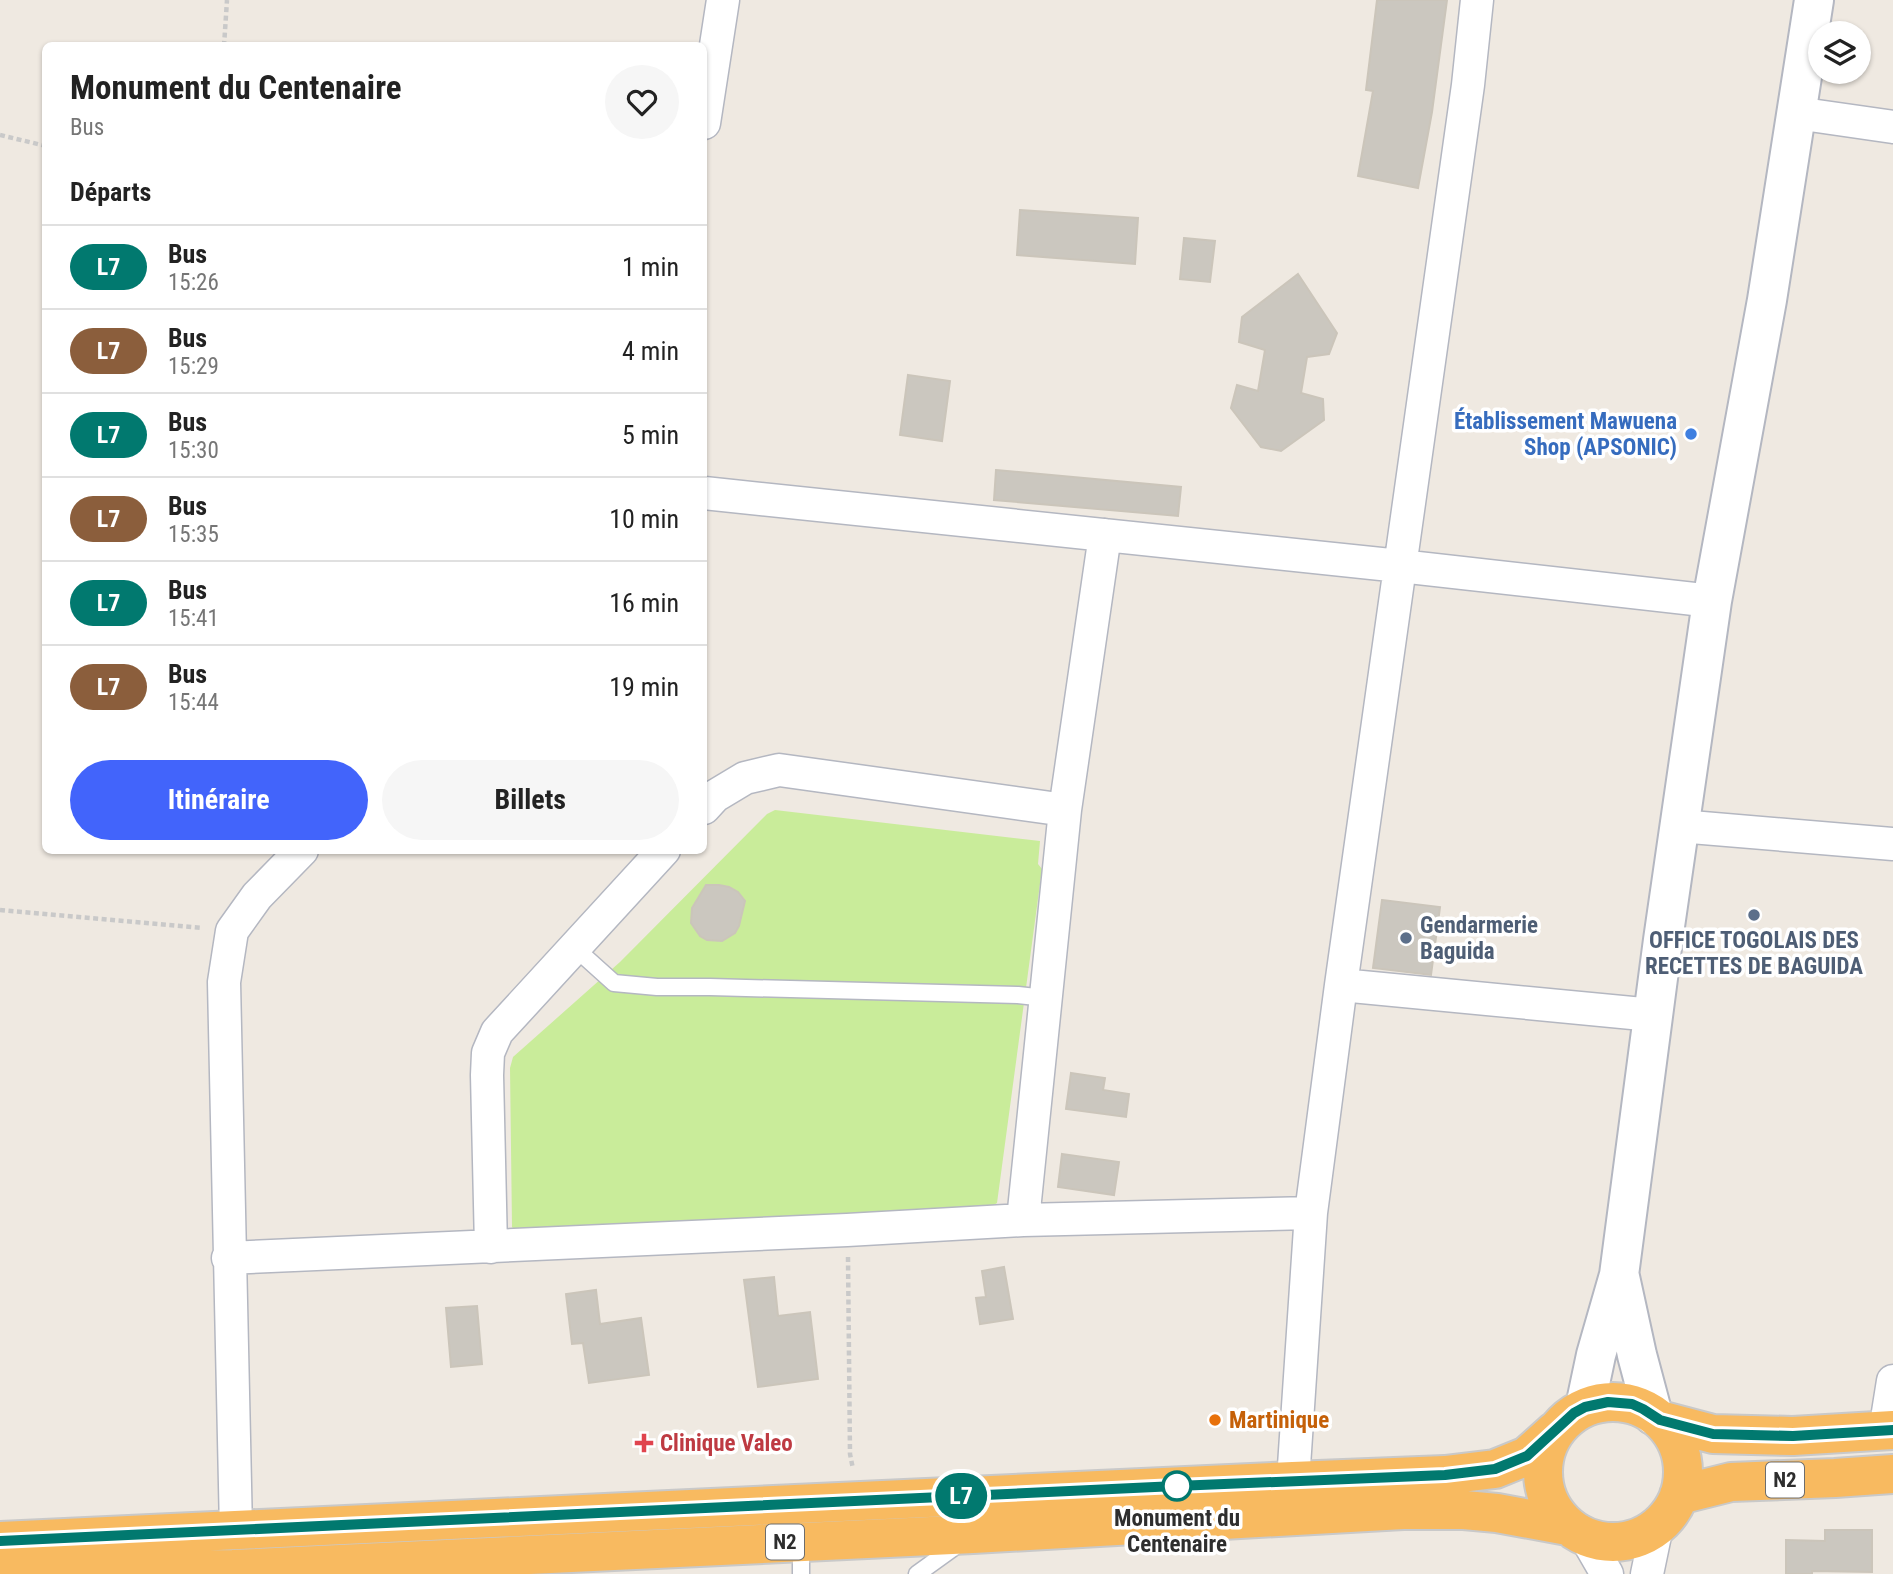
<!DOCTYPE html>
<html lang="fr">
<head>
<meta charset="utf-8">
<style>
	:root { --surface:#fff; --page:#f6f6f6; --text:#222; --muted:#767676; --line:#e0e0e0; --accent:#4264fb }
	body { margin:0; font-family:"Roboto Condensed",sans-serif; background:var(--page); color:var(--text); height:100vh; display:flex; flex-direction:column; font-size:26px; white-space:nowrap }
	* { box-sizing:border-box; margin:0 }
	p { font-size:23px; color:var(--muted) }
	.icon { flex:none; width:38px; height:38px; fill:none; stroke:currentColor; stroke-width:2; stroke-linecap:round; stroke-linejoin:round }
	.map { position:relative; flex:1; overflow:hidden }
	.side { position:absolute; left:42px; top:42px; width:665px; height:812px; display:flex; flex-direction:column; background:var(--surface); border-radius:10px; box-shadow:0 2px 5px #0004 }
	.side>* { flex:none }
	.badge { padding:0 14px; border-radius:23px; font-size:24px; line-height:46px }
	.fabs { position:absolute; left:1808px; top:21px; display:grid; gap:14px }
	.fabs a { display:grid; place-items:center; width:63px; height:63px; border-radius:50%; background:var(--surface); box-shadow:0 2px 5px #0004; font-size:35px }
	.map>.badge { position:absolute; translate:-50% -50%; box-shadow:0 0 0 4px #fff }
	h2 { padding:0 28px; font-size:26px; line-height:63px }
	.round { display:grid; place-items:center; flex:none; width:74px; height:74px; border-radius:37px; background:var(--page) }
	.head { display:flex; align-items:center; justify-content:space-between; height:119px; padding:0 28px }
	h1 { font-size:33px; font-weight:700; line-height:52px }
	.action { display:flex; gap:14px; margin-top:auto; padding:14px 28px }
	.action a { flex:1; height:80px; border-radius:42px; background:var(--accent); color:#fff; font-size:28px; font-weight:700; line-height:80px; text-align:center }
	.action a+a { background:var(--page); color:var(--text) }
	ul { padding:0; list-style:none }
	li { display:flex; align-items:center; gap:21px; height:84px; padding:0 28px; border-top:2px solid var(--line) }
	li div { flex:1 }
	li b { display:block; font-size:26px }
	li em { font-style:normal }
	li .badge { min-width:77px; font-weight:700; text-align:center }
	.map>svg:first-child { display:block }
	.pitch { fill:#c9ec9a }
	.building { fill:#cbc7bf; stroke:#cbc5ba; stroke-width:2 }
	.lines { fill:none; stroke-linecap:round; stroke-linejoin:round }
	.service-casing { stroke:#b4b7c1; stroke-width:19 }
	.minor-casing { stroke:#b4b7c1; stroke-width:35 }
	.tertiary-casing { stroke:#b4b7c1; stroke-width:42 }
	.trunk-casing { stroke:#c9c9c9; stroke-width:42 }
	.path { stroke:#c9c9c9; stroke-width:4.5; stroke-dasharray:5 3.5; stroke-linecap:butt }
	.service { stroke:#fff; stroke-width:16 }
	.minor { stroke:#fff; stroke-width:32 }
	.tertiary { stroke:#fff; stroke-width:38 }
	.trunk { stroke:#f8ba60; stroke-width:38 }
	.line-casing { stroke:#fff; stroke-width:16 }
	.line { stroke:#01796f; stroke-width:10 }
	.shop-dot { fill:#3f7fe0; stroke:#fff; stroke-width:2.5 }
	.service-dot { fill:#5c6f8a; stroke:#fff; stroke-width:2.5 }
	.food-dot { fill:#e8710a; stroke:#fff; stroke-width:2.5 }
	.health-dot { fill:#e0444e; stroke:#fff; stroke-width:2.5 }
	.stop-dot { fill:#fff; stroke:#01796f; stroke-width:3.5 }
	.labels { text-anchor:middle; stroke-width:7; stroke-linejoin:round; paint-order:stroke }
	.shield { fill:#fff; stroke:#6d6d6d; stroke-width:2 }
	.shield-label { font-size:21px; font-weight:bold; fill:#2e2e2e }
	.shop-label { font-size:23px; font-weight:bold; fill:#366cbe; stroke:#fff; text-anchor:end }
	.service-label { font-size:23px; font-weight:bold; fill:#4e5e75; stroke:#fff; text-anchor:start }
	.food-label { font-size:23px; font-weight:bold; fill:#c56008; stroke:#fff; text-anchor:start }
	.health-label { font-size:23px; font-weight:bold; fill:#be3a42; stroke:#fff; text-anchor:start }
	.stop-label { font-size:23px; font-weight:bold; fill:#2e2e2e; stroke:#fff }
</style>
</head>
<body>
<div class="map">
<svg width="1893" height="1574" viewBox="0 0 1893 1574">
	<rect width="100%" height="100%" fill="#efe9e1"/>
	<path class="pitch" d="M 775,810 L 1040,841 L 1038,864 L 1042,869 L 997,1203 L 987,1209 L 523,1242 L 512,1227 L 510,1068 L 513,1057 L 620,962 L 767,814 Z"/>
	<path class="building" d="M 1377,0 L 1447,0 L 1432,112 L 1418,188 L 1358,176 L 1373,91 L 1366,90 Z
		M 1020,210 L 1138,218 L 1135,264 L 1017,255 Z
		M 1184,238 L 1215,241 L 1210,282 L 1180,279 Z
		M 1298,274 L 1337,333 L 1329,354 L 1307,357 L 1301,393 L 1323,399 L 1324,420 L 1281,451 L 1261,447 L 1231,408 L 1237,385 L 1258,391 L 1265,350 L 1239,342 L 1242,317 Z
		M 908,375 L 950,381 L 942,441 L 900,435 Z
		M 996,470 L 1181,487 L 1178,516 L 994,500 Z
		M 706,885 L 719,885 L 729,887 L 738,892 L 745,901 L 739,926 L 735,933 L 722,941 L 707,940 L 700,936 L 691,923 L 692,908 Z
		M 1382,900 L 1440,907 L 1431,975 L 1373,968 Z
		M 1071,1073 L 1105,1078 L 1103,1090 L 1129,1094 L 1126,1117 L 1066,1109 Z
		M 1062,1154 L 1119,1162 L 1114,1195 L 1058,1187 Z
		M 1004,1267 L 1013,1319 L 980,1324 L 976,1298 L 986,1297 L 982,1271 Z
		M 774,1277 L 778,1316 L 810,1312 L 818,1379 L 758,1387 L 744,1280 Z
		M 596,1290 L 600,1324 L 641,1318 L 649,1375 L 589,1383 L 583,1343 L 572,1344 L 566,1294 Z
		M 477,1306 L 482,1364 L 451,1367 L 446,1308 Z
		M 1825,1530 L 1872,1530 L 1872,1572 L 1812,1571 L 1812,1574 L 1786,1574 L 1786,1540 L 1825,1541 Z"/>
	<g class="lines">
		<defs>
			<path id="service" d="M 574,947 L 614,983 L 657,987 L 710,987 L 1018,995 L 1045,998
				M 801,1574 L 801,1542
				M 917,1574 L 960,1543"/>
			<path id="minor" d="M 1796,113 L 1893,127
				M 704,123 L 723,0
				M 704,493 L 1400,566 L 1712,601
				M 704,808 L 715,796 L 745,778 L 779,770 L 1065,810
				M 1679,826 L 1893,844
				M 1341,985 L 1653,1015
				M 1023,1220 L 1065,810 L 1105,535
				M 491,1247 L 487,1075 L 488,1053 L 497,1032 L 664,850
				M 228,1258 L 847,1230 L 1023,1220 L 1311,1213
				M 1885,1431 L 1893,1381
				M 1293,1481 L 1311,1213 L 1341,985 L 1468,85 L 1477,0
				M 236,1530 L 224,982 L 232,931 L 257,896 L 302,850
				M 1585,1536 L 1607,1574
				M 1647,1574 L 1657,1526"/>
			<path id="tertiary" d="M 1620,1277 L 1637,1355 L 1653,1415
				M 1585,1407 L 1596,1355 L 1619,1275 L 1663,940 L 1712,601 L 1767,300 L 1814,0"/>
			<path id="trunk" d="M1543 1472a70 70 0 1 1 140 0a70 70 0 1 1-140 0Z
				M 1660,1420 L 1713,1434 L 1793,1436 L 1893,1430
				M 1679,1495 L 1731,1482 L 1835,1478 L 1893,1474
				M 0,1541 L 1293,1481 L 1445,1475 L 1495,1469 L 1527,1456 L 1555,1431
				M 0,1573 L 233,1569 L 973,1534 L 1403,1510 L 1464,1510 L 1497,1513 L 1568,1526"/>
		</defs>
		<use href="#service" class="service-casing"/>
		<use href="#minor" class="minor-casing"/>
		<use href="#tertiary" class="tertiary-casing"/>
		<use href="#trunk" class="trunk-casing"/>
		<path class="path" d="M 224,46 L 227,0
			M 0,135 L 46,146
			M 0,910 L 203,928
			M 848,1257 L 850,1454 L 853,1469"/>
		<use href="#service" class="service"/>
		<use href="#minor" class="minor"/>
		<use href="#tertiary" class="tertiary"/>
		<use href="#trunk" class="trunk"/>
	</g>
	<g class="lines">
		<defs>
			<path id="line" d="M 0,1541 L 1176,1486 L 1445,1475 L 1495,1469 L 1527,1456 L 1574,1413 L 1585,1407 L 1608,1402 L 1632,1404 L 1643,1409 L 1660,1420 L 1713,1434 L 1793,1436 L 1893,1430"/>
		</defs>
		<use href="#line" class="line-casing"/>
		<use href="#line" class="line"/>
	</g>
	<circle class="shop-dot" cx="1691" cy="434" r="7"/>
	<g class="service-dot">
		<circle cx="1754" cy="915" r="7"/>
		<circle cx="1406" cy="938" r="7"/>
	</g>
	<circle class="food-dot" cx="1215" cy="1420" r="7"/>
	<path class="health-dot" d="M640.5 1432.5h7v7h7v7h-7v7h-7v-7h-7v-7h7z"/>
	<circle class="stop-dot" cx="1177" cy="1486" r="14"/>
	<g class="labels">
		<g class="shield">
			<rect x="1766" y="1462.5" width="38" height="35" rx="5"/>
			<rect x="766" y="1524.5" width="38" height="35" rx="5"/>
		</g>
		<g class="shield-label">
			<text x="1785" y="1487">N2</text>
			<text x="785" y="1549">N2</text>
		</g>
		<g class="shop-label">
			<text x="1677" y="429">Établissement Mawuena<tspan x="1677" dy="26">Shop (APSONIC)</tspan></text>
		</g>
		<g class="service-label">
			<text x="1420" y="933">Gendarmerie<tspan x="1420" dy="26">Baguida</tspan></text>
			<text x="1754" y="948" text-anchor="middle">OFFICE TOGOLAIS DES<tspan x="1754" dy="26">RECETTES DE BAGUIDA</tspan></text>
		</g>
		<g class="food-label">
			<text x="1229" y="1428">Martinique</text>
		</g>
		<g class="health-label">
			<text x="660" y="1451">Clinique Valeo</text>
		</g>
		<g class="stop-label">
			<text x="1177" y="1526">Monument du<tspan x="1177" dy="26">Centenaire</tspan></text>
		</g>
	</g>
</svg>
<div class="fabs">
<a><svg class="icon" aria-label="layers" viewBox="0 0 24 24"><path d="M12 4l9 5-9 5-9-5zM3 14l9 5 9-5"/></svg></a>
</div>
<b class="badge" style="left:961px;top:1496px;background:#01796f;color:#fff">L7</b>
<section class="side">
<div class="head"><div><h1>Monument du Centenaire</h1><p>Bus</p></div><a class="round"><svg class="icon" aria-label="heart" viewBox="0 0 24 24"><path d="M12 20l-8-8c-3-5 5-10 8-4 3-6 11-1 8 4z"/></svg></a></div>
<h2>Départs</h2>
<ul>
<li><span class="badge" style="background:#01796f;color:#fff">L7</span><div><b>Bus</b><p>15:26</p></div><em>1 min</em></li>
<li><span class="badge" style="background:#8b5e3c;color:#fff">L7</span><div><b>Bus</b><p>15:29</p></div><em>4 min</em></li>
<li><span class="badge" style="background:#01796f;color:#fff">L7</span><div><b>Bus</b><p>15:30</p></div><em>5 min</em></li>
<li><span class="badge" style="background:#8b5e3c;color:#fff">L7</span><div><b>Bus</b><p>15:35</p></div><em>10 min</em></li>
<li><span class="badge" style="background:#01796f;color:#fff">L7</span><div><b>Bus</b><p>15:41</p></div><em>16 min</em></li>
<li><span class="badge" style="background:#8b5e3c;color:#fff">L7</span><div><b>Bus</b><p>15:44</p></div><em>19 min</em></li>
</ul>
<div class="action"><a>Itinéraire</a><a>Billets</a></div>
</section>
</div>
</body>
</html>
